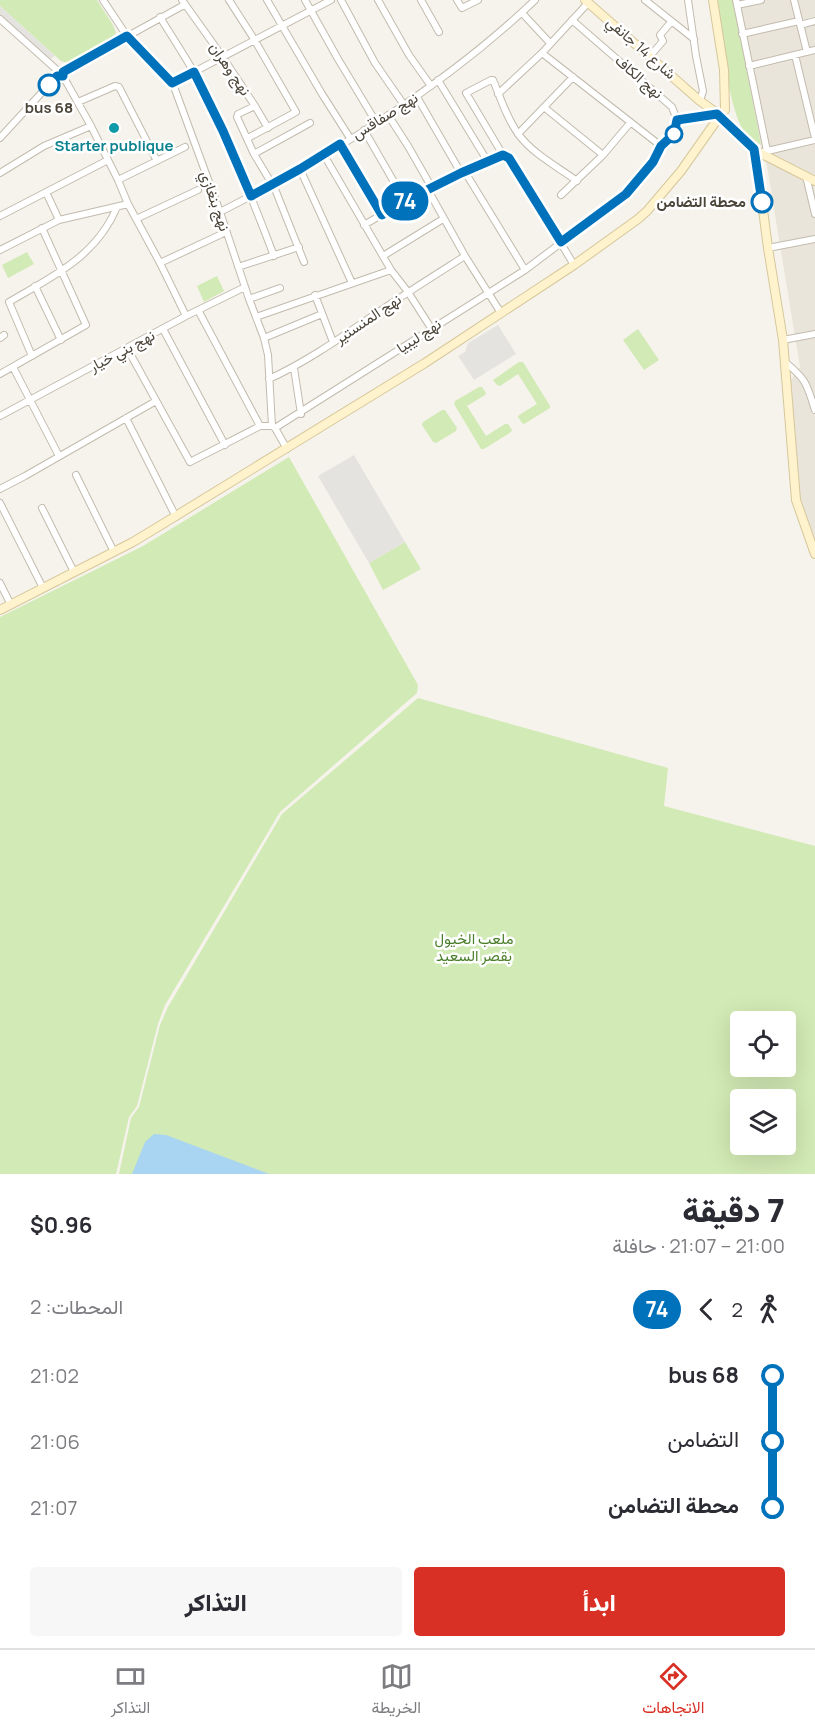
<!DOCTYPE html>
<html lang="ar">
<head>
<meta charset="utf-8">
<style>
	:root { --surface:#fff; --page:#f7f7f7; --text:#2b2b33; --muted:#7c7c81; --line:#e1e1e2; --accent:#d93025 }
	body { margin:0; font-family:Manrope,Vazirmatn,sans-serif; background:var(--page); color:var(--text); direction:rtl; height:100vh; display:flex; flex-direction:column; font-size:22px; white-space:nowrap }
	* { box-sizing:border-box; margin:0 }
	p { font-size:20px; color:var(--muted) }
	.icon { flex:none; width:33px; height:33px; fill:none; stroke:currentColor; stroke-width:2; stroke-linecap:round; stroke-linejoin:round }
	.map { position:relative; height:1174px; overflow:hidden; direction:ltr }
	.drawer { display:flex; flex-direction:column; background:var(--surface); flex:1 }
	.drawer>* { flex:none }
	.badge { padding:0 12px; border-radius:20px; font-size:21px; line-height:39px }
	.tools { position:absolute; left:730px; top:1011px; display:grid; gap:12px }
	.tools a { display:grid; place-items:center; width:66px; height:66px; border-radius:6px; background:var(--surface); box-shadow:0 6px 24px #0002; font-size:30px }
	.map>.badge { position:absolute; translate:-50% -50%; box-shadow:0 0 0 3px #fff }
	.legs { display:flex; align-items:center; gap:9px; height:66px; padding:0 30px; font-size:20px }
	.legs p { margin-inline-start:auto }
	.headline { display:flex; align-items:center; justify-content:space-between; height:102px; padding:0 30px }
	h1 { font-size:33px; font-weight:800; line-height:45px }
	.action { display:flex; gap:12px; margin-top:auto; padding:12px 30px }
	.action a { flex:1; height:69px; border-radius:6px; background:var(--accent); color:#fff; font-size:24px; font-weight:800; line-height:69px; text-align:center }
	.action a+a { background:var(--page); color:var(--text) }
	ul { padding:0 30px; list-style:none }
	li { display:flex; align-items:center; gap:21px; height:66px; font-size:22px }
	li i { display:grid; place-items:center; width:9px; height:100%; margin:0 8px; background:currentColor }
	li i::after { content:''; width:15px; height:15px; margin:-8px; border:4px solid; border-radius:50%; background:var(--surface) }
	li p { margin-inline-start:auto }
	li:first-child i { background:linear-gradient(#0000 50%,currentColor 0) }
	li:last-child i { background:linear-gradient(currentColor 50%,#0000 0) }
	.dock { display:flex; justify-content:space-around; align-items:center; height:84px; border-top:2px solid var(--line); background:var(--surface); font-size:16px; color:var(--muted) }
	.dock a { display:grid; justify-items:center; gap:3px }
	.dock .selected { color:var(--accent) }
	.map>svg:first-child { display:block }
	.residential { fill:#eae5da }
	.green { fill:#d2eab5; fill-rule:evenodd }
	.parking { fill:#e5e3e0 }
	.water { fill:#a9d4f2 }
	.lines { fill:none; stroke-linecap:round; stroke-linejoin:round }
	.street-casing { stroke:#c2bbae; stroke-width:8 }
	.secondary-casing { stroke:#d6c79b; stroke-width:10 }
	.street { stroke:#fff; stroke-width:6 }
	.secondary { stroke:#fff3cd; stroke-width:8 }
	.line-1-casing { stroke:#fff; stroke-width:14 }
	.line-1 { stroke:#0072bc; stroke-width:9 }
	.stop-1-dot { fill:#fff; stroke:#0072bc; stroke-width:3 }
	.culture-dot { fill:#0f9aa8; stroke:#fff; stroke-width:2 }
	.labels { text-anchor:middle; stroke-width:5; stroke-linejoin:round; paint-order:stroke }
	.street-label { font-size:15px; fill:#4b4439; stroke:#fff }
	.stop-label { font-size:15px; font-weight:bold; fill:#4b4439; stroke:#fff }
	.culture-label { font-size:15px; font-weight:bold; fill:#0d838f; stroke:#fff }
	.park-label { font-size:15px; fill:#4a7f2a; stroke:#fff }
</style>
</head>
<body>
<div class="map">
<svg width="815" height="1174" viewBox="0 0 815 1174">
	<rect width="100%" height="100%" fill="#f6f3ec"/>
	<path class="residential" d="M 733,0 L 815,0 L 815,544 L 799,498 L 789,382 L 800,367 L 767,166 L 761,145 Z"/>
	<path class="green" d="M 0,0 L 97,0 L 113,25 L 116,33 L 112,37 L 71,64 L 61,61 L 53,54 L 0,6 Z
		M 718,0 L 733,0 L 761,145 C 760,144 753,142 752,141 C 727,122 722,32 718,0 Z
		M 27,252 L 34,264 L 8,278 L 2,265 Z
		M 217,276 L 224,291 L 204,302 L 197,286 Z
		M 638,329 L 659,360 L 644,370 L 623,340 Z
		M 519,362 L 523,362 L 550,406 L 550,408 L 524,424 L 522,423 L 518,417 L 519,415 L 537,404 L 518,374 L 500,386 L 497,385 L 493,380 Z
		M 479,387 L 482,387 L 486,393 L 485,395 L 467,406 L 486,436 L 505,424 L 508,424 L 512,430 L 511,432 L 484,449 L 481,449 L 454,404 L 455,401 Z
		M 442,410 L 445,410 L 457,428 L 456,431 L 436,443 L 433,442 L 422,425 L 423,422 Z
		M 289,457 L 418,685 L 417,693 L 280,812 L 165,1005 L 158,1024 L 137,1106 L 129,1117 L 116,1174 L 0,1174 L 0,617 L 143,546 Z
		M 405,542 L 421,569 L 383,590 L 369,563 Z
		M 418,698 L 668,768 L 664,806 L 815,846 L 815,1174 L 119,1174 L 131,1118 L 139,1107 L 160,1025 L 168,1007 L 282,814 ZM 741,1022 L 786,1022 L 786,1066 L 741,1066 ZM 741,1100 L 786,1100 L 786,1144 L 741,1144 Z"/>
	<path class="parking" d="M 0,6 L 55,56 L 49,60 L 0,15 Z
		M 498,325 L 516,354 L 474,380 L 458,356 L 465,352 L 468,343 Z
		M 354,455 L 405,542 L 369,563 L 318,476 Z"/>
	<path class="water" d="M 154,1134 L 166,1135 L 269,1174 L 132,1174 L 145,1142 Z"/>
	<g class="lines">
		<defs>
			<path id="street" d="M 103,0 L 127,36 L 173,84 L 220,212 L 249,299 L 264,338 L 268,355 L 272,426
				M 182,0 L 222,56 L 255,106 L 238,114 L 237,117 L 254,154 L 275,189 L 304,262
				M 229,0 L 254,39 L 296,112 L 248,138
				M 267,0 L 322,94 L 350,138
				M 305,0 L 338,59 L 376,122
				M 341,0 L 375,63 L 404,105
				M 378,0 L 409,55 L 431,86
				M 421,0 L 439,32
				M 457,0 L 462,8 L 478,0
				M 645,0 L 694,39
				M 688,0 L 696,56 L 703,91 L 700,101
				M 736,0 L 767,151
				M 794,0 L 807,52
				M 737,5 L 761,0
				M 522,13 L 550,43
				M 160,17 C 172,37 185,56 196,76 C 226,134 251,195 274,256
				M 0,19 L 58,71
				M 800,25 L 815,21
				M 742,34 L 799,21
				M 542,53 L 661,146
				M 795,55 L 815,138
				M 650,56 L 663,41 L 660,35 L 671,22
				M 749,66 L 815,50
				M 63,72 L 184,5
				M 63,76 L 91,126 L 118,180 L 128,204 L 160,263 L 186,316
				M 438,80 L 488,162
				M 173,83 L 331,0
				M 498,94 L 542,53 L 588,3
				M 417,97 L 461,173
				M 78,102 L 115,86 L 119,87 L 157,161
				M 255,106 L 268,128
				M 545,108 L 603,155
				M 388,115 L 408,146 L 432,188
				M 677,120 L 717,114
				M 364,130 L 405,201
				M 518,134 L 573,77
				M 0,138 L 57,76
				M 340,144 L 382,215
				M 763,152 L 815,140
				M 254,154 L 310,123
				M 324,155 L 391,270 L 408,292 L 431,328
				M 503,155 L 466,93 L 491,80 L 493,80 C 501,99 507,119 519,135 C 533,154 558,167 577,181
				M 300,169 L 352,283
				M 465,172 L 525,270
				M 0,173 L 44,146 L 91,126
				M 806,176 L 815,214
				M 118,180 L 185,147
				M 428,190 L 465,256 L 501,313
				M 46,192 L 59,220
				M 561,195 L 603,155 L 630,123
				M 220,212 C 332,155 444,87 535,0
				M 0,216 L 108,160
				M 136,219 L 198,190
				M 364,225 L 405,201 L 461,173 L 503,155 L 509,157 L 574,265
				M 768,248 L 815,239
				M 0,250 L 59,220 L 128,204
				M 383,256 L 443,219
				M 160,263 L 226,232
				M 238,267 L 299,247
				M 35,286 L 61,340
				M 315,295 L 333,342
				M 249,299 L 280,288
				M 198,310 L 260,426
				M 256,317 L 391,270
				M 163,329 L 225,445
				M 0,338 L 4,335
				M 264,338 L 322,314
				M 783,340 L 815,334
				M 127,348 L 190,462 L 260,426 L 272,426 L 275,428
				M 32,356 L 9,302 C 53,276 96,257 117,207
				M 785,362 C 806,379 807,384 815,410
				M 13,367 L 59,456
				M 294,368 L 301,414
				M 0,374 L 86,325 L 42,228
				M 269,379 C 304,363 336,341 368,319 C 400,297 432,277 465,256
				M 0,416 L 186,316 L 245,287
				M 126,418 L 176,517
				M 275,428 L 525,270 L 626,194 L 653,161 L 661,146 L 674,134 L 677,120 L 672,107 L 572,20
				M 275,428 L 287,449
				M 76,475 L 114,552
				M 0,489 L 25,476 L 156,401
				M 0,503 L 43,588
				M 42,508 L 74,572
				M 0,583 L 11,605"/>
			<path id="secondary" d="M 585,0 L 700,101 L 717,113
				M 713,0 L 724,70 L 725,110
				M 721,118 L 760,153 L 815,181
				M 755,149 L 768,248 L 783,340 L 796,500 L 815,554
				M 0,610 L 133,542 L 166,522 L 425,363 L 574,265 L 638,219 L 647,211 L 681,171 L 719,117"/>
		</defs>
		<use href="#street" class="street-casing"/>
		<use href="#secondary" class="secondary-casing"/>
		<use href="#street" class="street"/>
		<use href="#secondary" class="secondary"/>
	</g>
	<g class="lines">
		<defs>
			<path id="line-1" d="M 49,85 L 57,76 L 63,76 L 63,72 L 127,36 L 172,83 L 194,72 L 223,131 L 251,196 L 300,169 L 340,144 L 382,215 L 405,201 L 461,173 L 503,155 L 509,158 L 561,242 L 626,194 L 653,162 L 661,146 L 674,134 L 677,120 L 717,114 L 754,149 L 762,202"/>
		</defs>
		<use href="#line-1" class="line-1-casing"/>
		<use href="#line-1" class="line-1"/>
	</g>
	<g class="stop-1-dot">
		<circle cx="49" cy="85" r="10"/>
		<circle cx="674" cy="134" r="8"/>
		<circle cx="762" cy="202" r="10"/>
	</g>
	<circle class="culture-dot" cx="114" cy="128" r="6"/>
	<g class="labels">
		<g class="street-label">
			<text transform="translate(641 48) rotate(41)" y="5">شارع 14 جانفي</text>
			<text transform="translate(230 69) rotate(56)" y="5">نهج وهران</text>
			<text transform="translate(639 77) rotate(41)" y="5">نهج الكاف</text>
			<text transform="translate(385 116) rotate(-32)" y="5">نهج صفاقس</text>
			<text transform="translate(215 201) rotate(71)" y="5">نهج بنغازي</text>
			<text transform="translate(368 319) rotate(-34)" y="5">نهج المنستير</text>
			<text transform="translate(419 336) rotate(-33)" y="5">نهج ليبيا</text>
			<text transform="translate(122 351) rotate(-28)" y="5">نهج بني خيار</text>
		</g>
		<g class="stop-label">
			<text x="49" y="113">bus 68</text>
			<text x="746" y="207" text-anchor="end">محطة التضامن</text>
		</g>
		<g class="culture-label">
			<text x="114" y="151">Starter publique</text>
		</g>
		<g class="park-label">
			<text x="474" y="944">ملعب الخيول<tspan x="474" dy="17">بقصر السعيد</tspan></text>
		</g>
	</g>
</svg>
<div class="tools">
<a><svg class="icon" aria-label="locate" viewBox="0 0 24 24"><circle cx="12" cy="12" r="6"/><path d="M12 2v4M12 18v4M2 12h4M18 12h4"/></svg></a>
<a><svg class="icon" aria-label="layers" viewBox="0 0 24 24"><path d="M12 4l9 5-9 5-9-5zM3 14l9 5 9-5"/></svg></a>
</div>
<b class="badge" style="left:405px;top:201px;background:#0072bc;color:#fff">74</b>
</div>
<section class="drawer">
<div class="headline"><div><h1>7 دقيقة</h1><p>21:00 – 21:07 · حافلة</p></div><b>$0.96</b></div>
<div class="legs"><svg class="icon" aria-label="walk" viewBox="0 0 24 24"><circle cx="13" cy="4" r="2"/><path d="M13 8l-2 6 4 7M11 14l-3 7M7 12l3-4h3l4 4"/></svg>2<svg class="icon" aria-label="back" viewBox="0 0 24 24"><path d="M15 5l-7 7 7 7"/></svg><b class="badge" style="background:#0072bc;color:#fff">74</b><p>المحطات: 2</p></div>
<ul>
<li><i style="color:#0072bc"></i><b>bus 68</b><p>21:02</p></li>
<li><i style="color:#0072bc"></i><span>التضامن</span><p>21:06</p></li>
<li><i style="color:#0072bc"></i><b>محطة التضامن</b><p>21:07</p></li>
</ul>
<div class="action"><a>ابدأ</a><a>التذاكر</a></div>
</section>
<nav class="dock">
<a class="selected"><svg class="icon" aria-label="directions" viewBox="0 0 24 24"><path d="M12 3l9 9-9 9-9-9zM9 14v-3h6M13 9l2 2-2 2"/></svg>الاتجاهات</a>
<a><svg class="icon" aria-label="map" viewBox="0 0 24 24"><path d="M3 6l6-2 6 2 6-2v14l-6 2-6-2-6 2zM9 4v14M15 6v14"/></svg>الخريطة</a>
<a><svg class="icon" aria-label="tickets" viewBox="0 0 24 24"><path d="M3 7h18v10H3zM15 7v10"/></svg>التذاكر</a>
</nav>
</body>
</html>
